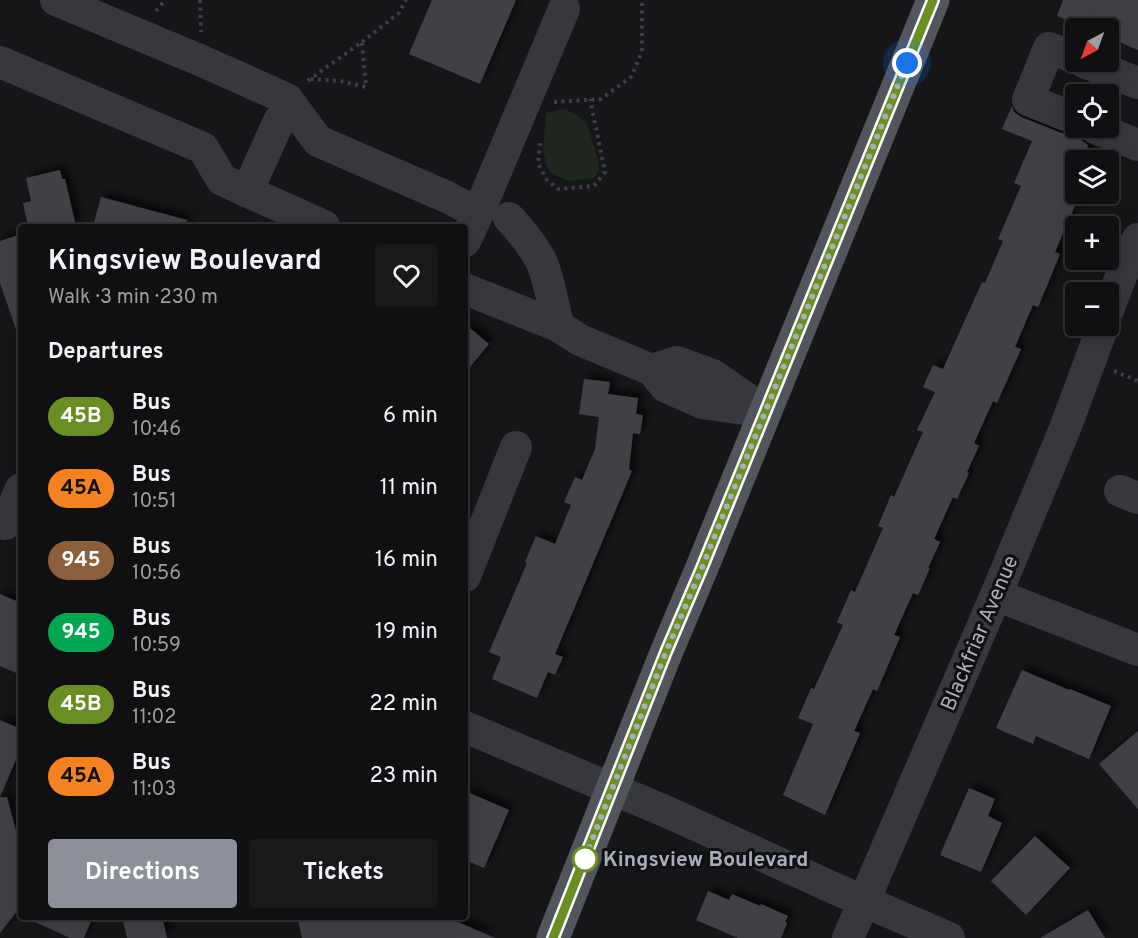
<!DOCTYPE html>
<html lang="en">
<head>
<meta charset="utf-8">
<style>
	:root { --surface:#101012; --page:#19191b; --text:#f1f3f6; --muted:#9c9d9f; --line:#303032; --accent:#8c9099 }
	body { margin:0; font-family:Overpass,sans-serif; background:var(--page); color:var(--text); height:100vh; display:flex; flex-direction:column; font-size:22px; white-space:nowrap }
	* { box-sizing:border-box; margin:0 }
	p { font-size:20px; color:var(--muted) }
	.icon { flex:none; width:33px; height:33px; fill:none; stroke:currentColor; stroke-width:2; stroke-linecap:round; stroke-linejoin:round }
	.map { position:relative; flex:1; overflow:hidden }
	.details { position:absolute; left:18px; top:224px; width:450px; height:696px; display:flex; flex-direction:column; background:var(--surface); border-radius:6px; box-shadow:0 6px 24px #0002,0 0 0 2px var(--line) }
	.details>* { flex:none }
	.badge { padding:0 12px; border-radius:20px; font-size:21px; line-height:39px }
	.needle { width:39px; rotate:221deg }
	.tools { position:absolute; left:1065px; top:18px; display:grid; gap:12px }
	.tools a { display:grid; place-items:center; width:54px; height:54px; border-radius:6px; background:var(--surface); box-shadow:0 6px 24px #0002,0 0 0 2px var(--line); font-size:30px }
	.you { position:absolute; width:30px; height:30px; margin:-15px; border:4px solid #fff; border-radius:50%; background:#1a73e8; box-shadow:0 0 0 9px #1a73e833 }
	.map>.badge { position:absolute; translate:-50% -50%; box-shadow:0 0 0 3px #fff }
	h2 { padding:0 30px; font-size:22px; line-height:54px }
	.round { display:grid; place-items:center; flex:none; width:63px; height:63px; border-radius:6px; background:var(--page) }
	.summary { display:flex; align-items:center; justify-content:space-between; height:102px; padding:0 30px }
	h1 { font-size:28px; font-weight:700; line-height:45px }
	.action { display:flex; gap:12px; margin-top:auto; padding:12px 30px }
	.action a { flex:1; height:69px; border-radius:6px; background:var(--accent); color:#fff; font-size:24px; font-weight:700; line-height:69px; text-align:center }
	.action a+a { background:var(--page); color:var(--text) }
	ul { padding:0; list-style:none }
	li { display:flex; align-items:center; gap:18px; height:72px; padding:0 30px }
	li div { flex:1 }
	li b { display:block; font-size:22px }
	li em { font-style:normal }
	li .badge { min-width:66px; font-weight:700; text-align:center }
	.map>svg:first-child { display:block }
	.green { fill:#1e261f }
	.building { fill:#404145; filter:url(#shadow) }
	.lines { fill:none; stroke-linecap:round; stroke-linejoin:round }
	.path { stroke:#3d3f44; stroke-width:4; stroke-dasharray:3 4.5; stroke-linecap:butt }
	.minor { stroke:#37383d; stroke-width:32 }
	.major { stroke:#53555c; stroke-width:33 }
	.line-casing { stroke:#fff; stroke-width:14 }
	.line { stroke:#6b8e23; stroke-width:9 }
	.walk { stroke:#a8adb8; stroke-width:6; stroke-dasharray:0 10.8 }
	.stop-dot { fill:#fff; stroke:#6b8e23; stroke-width:3 }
	.labels { text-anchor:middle; stroke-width:6; stroke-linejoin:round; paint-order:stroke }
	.street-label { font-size:21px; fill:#a8adb8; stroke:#111113 }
	.stop-label { font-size:21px; font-weight:bold; fill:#a8adb8; stroke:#111113; text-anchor:start }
</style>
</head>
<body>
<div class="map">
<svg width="1138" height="938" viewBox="0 0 1138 938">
	<defs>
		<filter id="shadow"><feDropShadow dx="5.5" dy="-5.5" stdDeviation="3" flood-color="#0009"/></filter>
	</defs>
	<rect width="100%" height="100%" fill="#161618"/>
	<path class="green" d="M 564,109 L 576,114 L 587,124 L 598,160 L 599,171 L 594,178 L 568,181 L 551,173 L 546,165 L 543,148 L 546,113 Z"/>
	<path class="building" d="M 432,0 L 516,0 L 480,84 L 409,54 Z
		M 1063,0 L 1138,0 L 1138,50 L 1108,37 L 1108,28 L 1086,28 L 1057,16 Z
		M 1012,106 L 1014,112 L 1021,117 L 1069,136 L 1080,136 L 1081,140 L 1088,145 L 1082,160 L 1076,160 L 1076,175 L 1068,194 L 1080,194 L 1055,252 L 1060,254 L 1049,281 L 1038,307 L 1033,305 L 1015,347 L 1021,349 L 997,403 L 993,401 L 974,443 L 979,446 L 967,472 L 969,473 L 957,499 L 953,497 L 934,539 L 940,542 L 928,568 L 930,568 L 918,595 L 913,593 L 894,635 L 900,637 L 877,691 L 873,689 L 854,731 L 860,733 L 825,815 L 783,795 L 813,724 L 798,718 L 811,688 L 814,689 L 843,625 L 837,622 L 851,590 L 855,592 L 883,528 L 878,526 L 891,495 L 894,497 L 923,432 L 917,430 L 935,392 L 923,387 L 933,365 L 943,369 L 982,282 L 985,283 L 1003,241 L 998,239 L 1021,186 L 1014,183 L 1032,141 L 1002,129 Z
		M 60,170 L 62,179 L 65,179 L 76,226 L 28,226 L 23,203 L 31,201 L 26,178 Z
		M 101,197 L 187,220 L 186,226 L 93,226 Z
		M 21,234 L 21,334 L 18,335 L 0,283 L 0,241 Z
		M 465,324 L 489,344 L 465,373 Z
		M 584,379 L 610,382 L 608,394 L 638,398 L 636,414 L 643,415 L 640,434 L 633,433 L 629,469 L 632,471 L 555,654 L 563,657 L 555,675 L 548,672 L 537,698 L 492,679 L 501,657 L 489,652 L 527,563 L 525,562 L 536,536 L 555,544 L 571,505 L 564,502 L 575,477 L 582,480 L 595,449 L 599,417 L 579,414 Z
		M 0,594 L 21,603 L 21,675 L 0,666 Z
		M 1022,670 L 1069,690 L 1070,689 L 1111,706 L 1089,759 L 1036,736 L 1033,744 L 996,728 Z
		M 0,720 L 21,729 L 21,748 L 0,797 Z
		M 1138,731 L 1138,809 L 1099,764 Z
		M 969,788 L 995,799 L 988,816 L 1002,823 L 981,872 L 940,855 Z
		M 465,791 L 509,810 L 484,868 L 465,860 Z
		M 0,797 L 7,797 L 21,850 L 21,906 L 0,933 Z
		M 1035,836 L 1070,868 L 1026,915 L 991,881 Z
		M 708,891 L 729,900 L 732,894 L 760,906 L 761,904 L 788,916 L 785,922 L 787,923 L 781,938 L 738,938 L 696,920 Z
		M 1088,910 L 1105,938 L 1040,938 Z
		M 22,916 L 93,916 L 84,938 L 70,938 Z
		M 122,916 L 162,916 L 167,938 L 127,938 Z
		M 297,916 L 444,916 L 495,938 L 302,938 Z"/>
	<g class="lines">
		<path class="path" d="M 200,0 L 201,32
			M 156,11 L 165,0
			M 362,42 L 399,13 L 406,0
			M 308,81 L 310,79 L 362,42 L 366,87 L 340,81 L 310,79
			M 554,102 L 601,99 L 631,77 L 642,52 L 642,5 L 644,0
			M 540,143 L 538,164 L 547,180 L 558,189 L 594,186 L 605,172 L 590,99
			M 1114,371 L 1138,381"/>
		<path class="minor" d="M 56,0 L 202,61 L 287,99 L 318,141 L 447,197 L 462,205 L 480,209
			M 1076,58 L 1049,48 L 1028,100 L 1076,119
			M 0,62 L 203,148 L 222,180 L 324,226
			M 1084,62 L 1138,83
			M 1095,128 L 1138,145
			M 247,192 L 279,121
			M 509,218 C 521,231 533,245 541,261 C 550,281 553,305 558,326
			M 465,241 L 480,209 L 564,9
			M 465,289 L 558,326 L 580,340 L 652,370 L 666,387 L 702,403 L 765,412
			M 1108,310 L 1130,253 L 1138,239
			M 652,370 L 677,362 L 713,375 L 760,408
			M 1120,491 L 1138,498
			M 5,524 L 21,489
			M 465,576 L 516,447
			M 996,595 L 1138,650
			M 465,727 L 665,811 L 838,890 L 949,938
			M 848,938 L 996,595 L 1066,426 L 1103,326"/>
		<path class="major" d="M 553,938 L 666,653 L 701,570 L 933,0"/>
	</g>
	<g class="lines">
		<defs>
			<path id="line" d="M 553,938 L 666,652 L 701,570 L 933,0"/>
		</defs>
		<use href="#line" class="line-casing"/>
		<use href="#line" class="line"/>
		<path class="walk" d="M 585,859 L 583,863 L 666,652 L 701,570 L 907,63"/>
	</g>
	<circle class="stop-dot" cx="585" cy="859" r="12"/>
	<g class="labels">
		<g class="street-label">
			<text transform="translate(979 633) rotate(-67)" y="7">Blackfriar Avenue</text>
		</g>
		<g class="stop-label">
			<text x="603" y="866">Kingsview Boulevard</text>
		</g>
	</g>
</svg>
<div class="tools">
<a><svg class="needle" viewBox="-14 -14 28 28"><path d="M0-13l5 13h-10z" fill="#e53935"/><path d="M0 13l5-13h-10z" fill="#9c9d9f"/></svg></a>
<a><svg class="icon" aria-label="locate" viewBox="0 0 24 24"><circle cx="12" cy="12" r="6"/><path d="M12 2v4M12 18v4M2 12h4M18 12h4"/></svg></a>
<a><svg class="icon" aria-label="layers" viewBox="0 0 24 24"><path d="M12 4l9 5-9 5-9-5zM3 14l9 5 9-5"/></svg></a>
<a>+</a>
<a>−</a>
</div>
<div class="you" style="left:907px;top:63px"></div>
<section class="details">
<div class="summary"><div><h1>Kingsview Boulevard</h1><p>Walk · 3 min · 230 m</p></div><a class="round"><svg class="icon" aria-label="heart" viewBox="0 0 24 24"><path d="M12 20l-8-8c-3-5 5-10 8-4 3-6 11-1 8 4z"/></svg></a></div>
<h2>Departures</h2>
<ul>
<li><span class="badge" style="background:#6b8e23;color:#fff">45B</span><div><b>Bus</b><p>10:46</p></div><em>6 min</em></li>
<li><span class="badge" style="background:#f58220;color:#111">45A</span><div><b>Bus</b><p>10:51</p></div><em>11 min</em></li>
<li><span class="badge" style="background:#8b5e3c;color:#fff">945</span><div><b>Bus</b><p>10:56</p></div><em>16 min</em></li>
<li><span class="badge" style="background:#00a651;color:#fff">945</span><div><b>Bus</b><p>10:59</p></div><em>19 min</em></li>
<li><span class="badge" style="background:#6b8e23;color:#fff">45B</span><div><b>Bus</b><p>11:02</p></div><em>22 min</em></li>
<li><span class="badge" style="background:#f58220;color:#111">45A</span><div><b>Bus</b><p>11:03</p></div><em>23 min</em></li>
</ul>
<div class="action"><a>Directions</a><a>Tickets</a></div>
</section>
</div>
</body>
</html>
